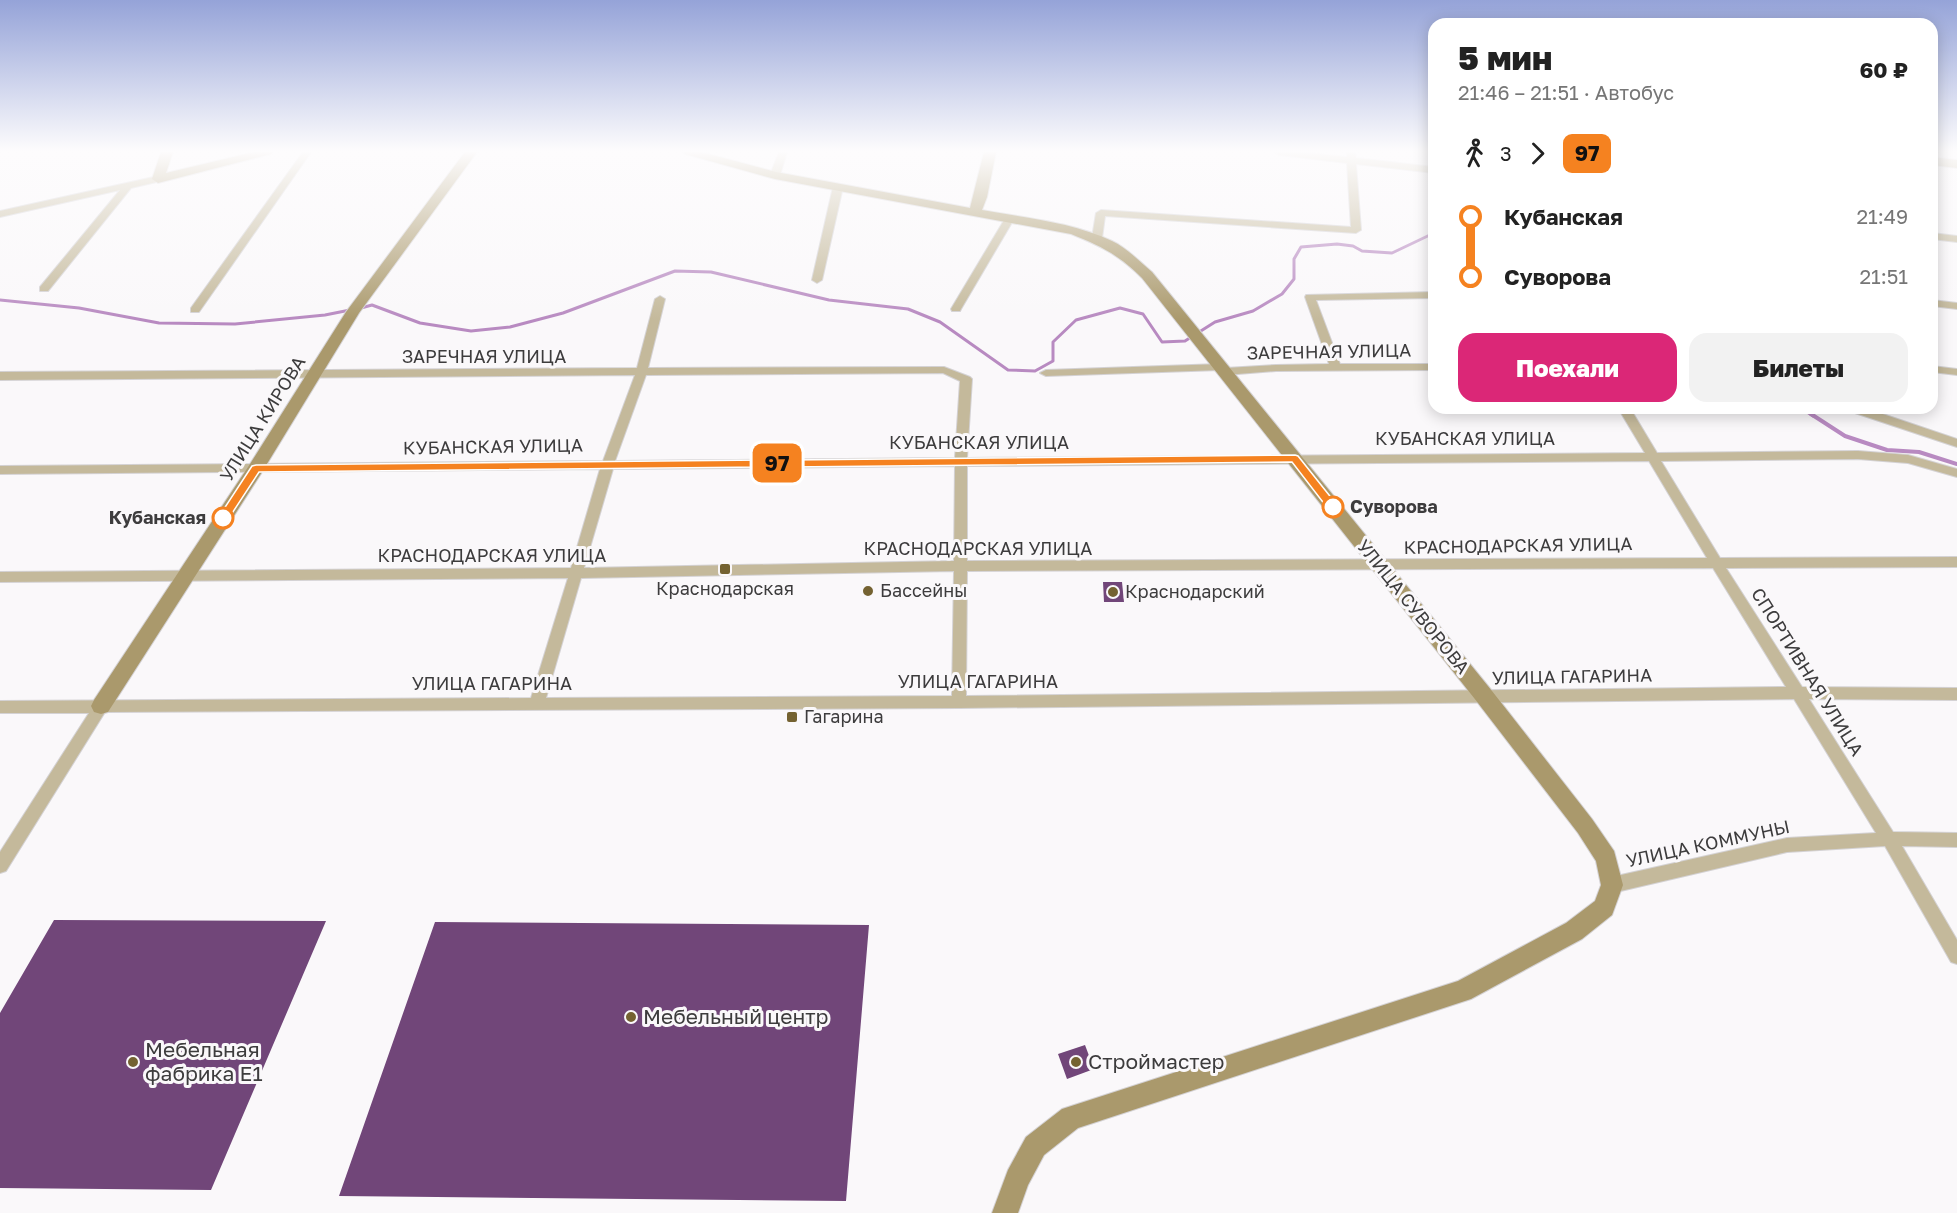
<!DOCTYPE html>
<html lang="ru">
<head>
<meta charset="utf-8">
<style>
	:root { --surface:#fff; --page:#f2f2f2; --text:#222; --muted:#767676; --accent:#db2777 }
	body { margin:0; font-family:"Golos Text",sans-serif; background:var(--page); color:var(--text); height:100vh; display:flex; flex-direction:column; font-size:22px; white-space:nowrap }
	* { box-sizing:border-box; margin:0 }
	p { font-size:20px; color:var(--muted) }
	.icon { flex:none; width:33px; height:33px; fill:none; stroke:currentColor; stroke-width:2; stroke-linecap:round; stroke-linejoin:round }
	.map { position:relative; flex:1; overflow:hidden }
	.panel { position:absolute; left:1428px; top:18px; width:510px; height:396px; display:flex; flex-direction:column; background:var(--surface); border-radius:18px; box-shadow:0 3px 15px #0003 }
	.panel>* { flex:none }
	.badge { padding:0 12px; border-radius:9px; font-size:21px; line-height:39px }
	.map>.badge { position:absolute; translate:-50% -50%; box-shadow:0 0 0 3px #fff }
	.legs { display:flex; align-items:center; gap:9px; height:66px; padding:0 30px; font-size:20px }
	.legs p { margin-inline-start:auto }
	.head { display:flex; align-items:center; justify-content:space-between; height:102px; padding:0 30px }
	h1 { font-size:33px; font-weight:800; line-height:45px }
	.button { display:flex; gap:12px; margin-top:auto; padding:12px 30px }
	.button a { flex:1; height:69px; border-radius:18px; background:var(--accent); color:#fff; font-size:24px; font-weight:800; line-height:69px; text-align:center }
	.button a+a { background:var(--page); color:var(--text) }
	ul { padding:0 30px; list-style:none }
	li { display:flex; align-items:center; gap:21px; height:60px; font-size:22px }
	li i { display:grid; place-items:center; width:9px; height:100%; margin:0 8px; background:currentColor }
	li i::after { content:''; width:15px; height:15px; margin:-8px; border:4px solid; border-radius:50%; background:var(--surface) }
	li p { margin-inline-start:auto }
	li:first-child i { background:linear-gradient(#0000 50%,currentColor 0) }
	li:last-child i { background:linear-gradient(currentColor 50%,#0000 0) }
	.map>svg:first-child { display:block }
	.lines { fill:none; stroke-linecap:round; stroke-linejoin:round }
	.stream-far1 { stroke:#b88ac1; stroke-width:3 }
	.stream { stroke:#b88ac1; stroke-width:4 }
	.building { fill:#714679 }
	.street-casing { stroke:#d4d2d4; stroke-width:2 }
	.secondary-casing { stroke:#d4d2d4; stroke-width:2 }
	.street { fill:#c4b99b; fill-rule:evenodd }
	.secondary { fill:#aa996c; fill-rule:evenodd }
	.line-1 { fill:#f58220; stroke:#fff; stroke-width:1.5 }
	.stop-1-dot { fill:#fff; stroke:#f58220; stroke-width:3 }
	.poi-dot { fill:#746231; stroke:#faf8fa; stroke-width:2 }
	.labels { text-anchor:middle; stroke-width:6; stroke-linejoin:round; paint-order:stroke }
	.street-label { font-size:18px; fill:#3d3c3d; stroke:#faf8fa }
	.stop-label { font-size:18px; font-weight:bold; fill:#3d3c3d; stroke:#faf8fa; text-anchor:start }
	.poi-label { font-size:18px; fill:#3d3c3d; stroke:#faf8fa; text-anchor:start }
	.near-poi-label { font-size:21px; fill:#3d3c3d; stroke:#faf8fa; text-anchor:start }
</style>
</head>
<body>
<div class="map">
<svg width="1957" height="1213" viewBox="0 0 1957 1213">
	<rect width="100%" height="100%" fill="#faf8fa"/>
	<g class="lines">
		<path class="stream-far1" d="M 0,300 L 79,308 L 159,323 L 235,324 L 325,315 L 350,310
			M 361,308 L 372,305 L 420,323 L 471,331 L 510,327 L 563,313 L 675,271 L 711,272 L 829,300 L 908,309 L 940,322 L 1008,370 L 1035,371 L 1053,361 L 1053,342 L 1076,320 L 1120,308 L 1143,314 L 1162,342 L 1185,341 L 1215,322 L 1253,311 L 1282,294 L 1294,279 L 1294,259 L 1301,247 L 1337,244 L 1353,246 L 1362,251 L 1392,253 L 1434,233
			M 1801,408 L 1813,416"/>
		<path class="stream" d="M 1811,414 L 1845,436 L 1887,450 L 1919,452 L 1957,464"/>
	</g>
	<path class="building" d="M 1103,582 L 1122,582 L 1124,602 L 1104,602 Z
		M 54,920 L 326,921 L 211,1190 L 0,1188 L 0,1013 Z
		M 435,922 L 869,925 L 846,1201 L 339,1196 Z
		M 1085,1045 L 1094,1069 L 1067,1079 L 1058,1054 Z"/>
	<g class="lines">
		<defs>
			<path id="street" d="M 303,152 L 311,152 L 199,312 L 191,312 L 191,308 Z
				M 779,152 L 787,152 L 780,175 L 775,178 L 770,175 Z
				M 1275,152 L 1299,152 L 1347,157 L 1347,152 L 1355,152 L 1356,158 L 1434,167 L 1434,173 L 1356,164 L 1361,230 L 1356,233 L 1105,216 L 1102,238 L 1097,241 L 1092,238 L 1096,213 L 1101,210 L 1351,227 L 1347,163 L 1279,155 Z
				M 158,176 L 163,179 L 161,181 L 131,188 L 48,291 L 40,291 L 40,287 L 120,190 L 0,217 L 0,211 Z
				M 838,184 L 843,187 L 822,280 L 817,283 L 812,280 L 833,187 Z
				M 1006,217 L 1014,219 L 961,309 L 960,311 L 952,311 L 951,309 Z
				M 1932,233 L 1957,236 L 1957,242 L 1932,239 Z
				M 1434,292 L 1434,298 L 1316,300 L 1340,364 L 1434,364 L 1434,370 L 1276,371 L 1225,375 L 1221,374 L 1220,370 L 1046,376 L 1040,373 L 1046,370 L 1221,364 L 1225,365 L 1226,368 L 1276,365 L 1329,364 L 1305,297 L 1306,295 Z
				M 660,296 L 665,299 L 648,368 L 944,367 L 970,377 L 972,379 L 967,458 L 1645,453 L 1618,408 L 1630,408 L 1657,453 L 1858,451 L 1908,455 L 1957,469 L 1957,477 L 1908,463 L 1858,459 L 1661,461 L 1720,558 L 1957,557 L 1957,567 L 1726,568 L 1802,687 L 1957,688 L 1957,700 L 1809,699 L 1893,832 L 1957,833 L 1957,847 L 1902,846 L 1957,940 L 1957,964 L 1951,962 L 1885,846 L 1787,852 L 1612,893 L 1606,890 L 1604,885 L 1606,880 L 1612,877 L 1787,838 L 1876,833 L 1794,699 L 959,708 L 105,712 L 6,871 L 0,873 L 0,852 L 89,713 L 0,713 L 0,701 L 531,698 L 568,578 L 0,582 L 0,572 L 571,568 L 600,469 L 0,474 L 0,466 L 603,461 L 635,375 L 0,380 L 0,372 L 637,368 L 655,299 ZM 943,373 L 960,381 L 955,458 L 615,461 L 646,375 ZM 1649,461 L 1707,558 L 967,561 L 967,466 ZM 955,466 L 954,561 L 584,568 L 613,469 ZM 1713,568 L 1786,687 L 966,696 L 967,571 ZM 954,571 L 952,696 L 546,698 L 581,578 Z
				M 1932,300 L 1957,303 L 1957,309 L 1932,306 Z
				M 1932,366 L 1957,369 L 1957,375 L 1932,372 Z
				M 1847,408 L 1865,408 L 1957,439 L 1957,447 L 1849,411 Z"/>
			<path id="secondary" d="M 161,152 L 173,152 L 166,173 L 254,152 L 273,152 L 271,154 L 158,183 L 152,179 Z
				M 465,152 L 477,152 L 359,313 L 262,472 L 108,712 L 101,714 L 94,712 L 91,706 L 94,700 L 250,464 L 346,312 Z
				M 683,152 L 701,152 L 776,172 L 970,208 L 984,152 L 996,152 L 987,197 L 982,210 C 1025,218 1072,222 1112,241 C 1127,248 1139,261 1152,272 L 1492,691 L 1592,819 L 1614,851 L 1623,885 L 1612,915 L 1582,939 L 1471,999 L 1078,1128 L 1044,1155 L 1028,1185 L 1018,1213 L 992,1213 L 1008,1170 L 1026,1137 L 1062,1109 L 1458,981 L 1566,923 L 1595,901 L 1601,885 L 1596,861 L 1578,833 L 1478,703 L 1142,278 C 1119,255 1101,246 1071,234 L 775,179 L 685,154 Z
				M 1932,157 L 1957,160 L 1957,168 L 1932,165 Z"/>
		</defs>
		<use href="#street" class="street-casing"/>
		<use href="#secondary" class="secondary-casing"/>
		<use href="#street" class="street"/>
		<use href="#secondary" class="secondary"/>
	</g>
	<linearGradient id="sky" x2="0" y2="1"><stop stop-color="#95a3d8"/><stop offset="0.47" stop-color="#fdfcfd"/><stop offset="1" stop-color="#fdfcfd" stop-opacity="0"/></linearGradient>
	<rect width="1957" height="321" fill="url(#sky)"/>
	<path class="line-1" d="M 1295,455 L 1298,456 L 1337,505 L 1337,510 L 1329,510 L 1292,462 L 259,472 L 227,521 L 223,522 L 218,518 L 252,466 L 256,465 Z"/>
	<g class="stop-1-dot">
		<circle cx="1333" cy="507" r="10"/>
		<circle cx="223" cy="518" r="10"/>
	</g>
	<g class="poi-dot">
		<rect x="719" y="563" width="12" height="12" rx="3"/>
		<circle cx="868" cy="591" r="6"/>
		<circle cx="1113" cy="592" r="6"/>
		<rect x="786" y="711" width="12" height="12" rx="3"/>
		<circle cx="631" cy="1017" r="6"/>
		<circle cx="133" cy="1062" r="6"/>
		<circle cx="1076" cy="1062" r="6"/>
	</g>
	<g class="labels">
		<g class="street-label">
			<text transform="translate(1329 352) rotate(-1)" y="6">ЗАРЕЧНАЯ УЛИЦА</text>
			<text x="484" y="363">ЗАРЕЧНАЯ УЛИЦА</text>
			<text transform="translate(263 419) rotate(-58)" y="6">УЛИЦА КИРОВА</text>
			<text x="1465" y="445">КУБАНСКАЯ УЛИЦА</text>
			<text x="979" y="449">КУБАНСКАЯ УЛИЦА</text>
			<text transform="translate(493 447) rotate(-1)" y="6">КУБАНСКАЯ УЛИЦА</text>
			<text transform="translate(1518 546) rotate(-1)" y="6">КРАСНОДАРСКАЯ УЛИЦА</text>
			<text x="978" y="555">КРАСНОДАРСКАЯ УЛИЦА</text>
			<text x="492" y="562">КРАСНОДАРСКАЯ УЛИЦА</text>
			<text transform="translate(1413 607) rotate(51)" y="6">УЛИЦА СУВОРОВА</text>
			<text transform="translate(1807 672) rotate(58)" y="6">СПОРТИВНАЯ УЛИЦА</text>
			<text transform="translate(1572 677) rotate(-1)" y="6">УЛИЦА ГАГАРИНА</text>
			<text x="978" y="688">УЛИЦА ГАГАРИНА</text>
			<text x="492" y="690">УЛИЦА ГАГАРИНА</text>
			<text transform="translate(1708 844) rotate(-12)" y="6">УЛИЦА КОММУНЫ</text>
		</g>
		<g class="stop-label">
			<text x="1350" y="513">Суворова</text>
			<text x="206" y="524" text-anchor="end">Кубанская</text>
		</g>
		<g class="poi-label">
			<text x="725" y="595" text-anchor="middle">Краснодарская</text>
			<text x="880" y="597">Бассейны</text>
			<text x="1125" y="598">Краснодарский</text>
			<text x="804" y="723">Гагарина</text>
		</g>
		<g class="near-poi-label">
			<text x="643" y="1024">Мебельный центр</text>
			<text x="145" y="1057">Мебельная<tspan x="145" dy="24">фабрика Е1</tspan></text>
			<text x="1088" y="1069">Строймастер</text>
		</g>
	</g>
</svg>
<b class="badge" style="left:777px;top:463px;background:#f58220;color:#111">97</b>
<section class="panel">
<div class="head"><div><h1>5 мин</h1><p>21:46 – 21:51 · Автобус</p></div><b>60 ₽</b></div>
<div class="legs"><svg class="icon" aria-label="walk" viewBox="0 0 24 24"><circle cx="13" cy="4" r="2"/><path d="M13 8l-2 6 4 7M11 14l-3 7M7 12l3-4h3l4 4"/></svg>3<svg class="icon" aria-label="forward" viewBox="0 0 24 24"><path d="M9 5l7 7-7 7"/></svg><b class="badge" style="background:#f58220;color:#111">97</b></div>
<ul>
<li><i style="color:#f58220"></i><b>Кубанская</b><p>21:49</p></li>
<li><i style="color:#f58220"></i><b>Суворова</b><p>21:51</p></li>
</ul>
<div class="button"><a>Поехали</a><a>Билеты</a></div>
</section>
</div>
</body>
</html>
